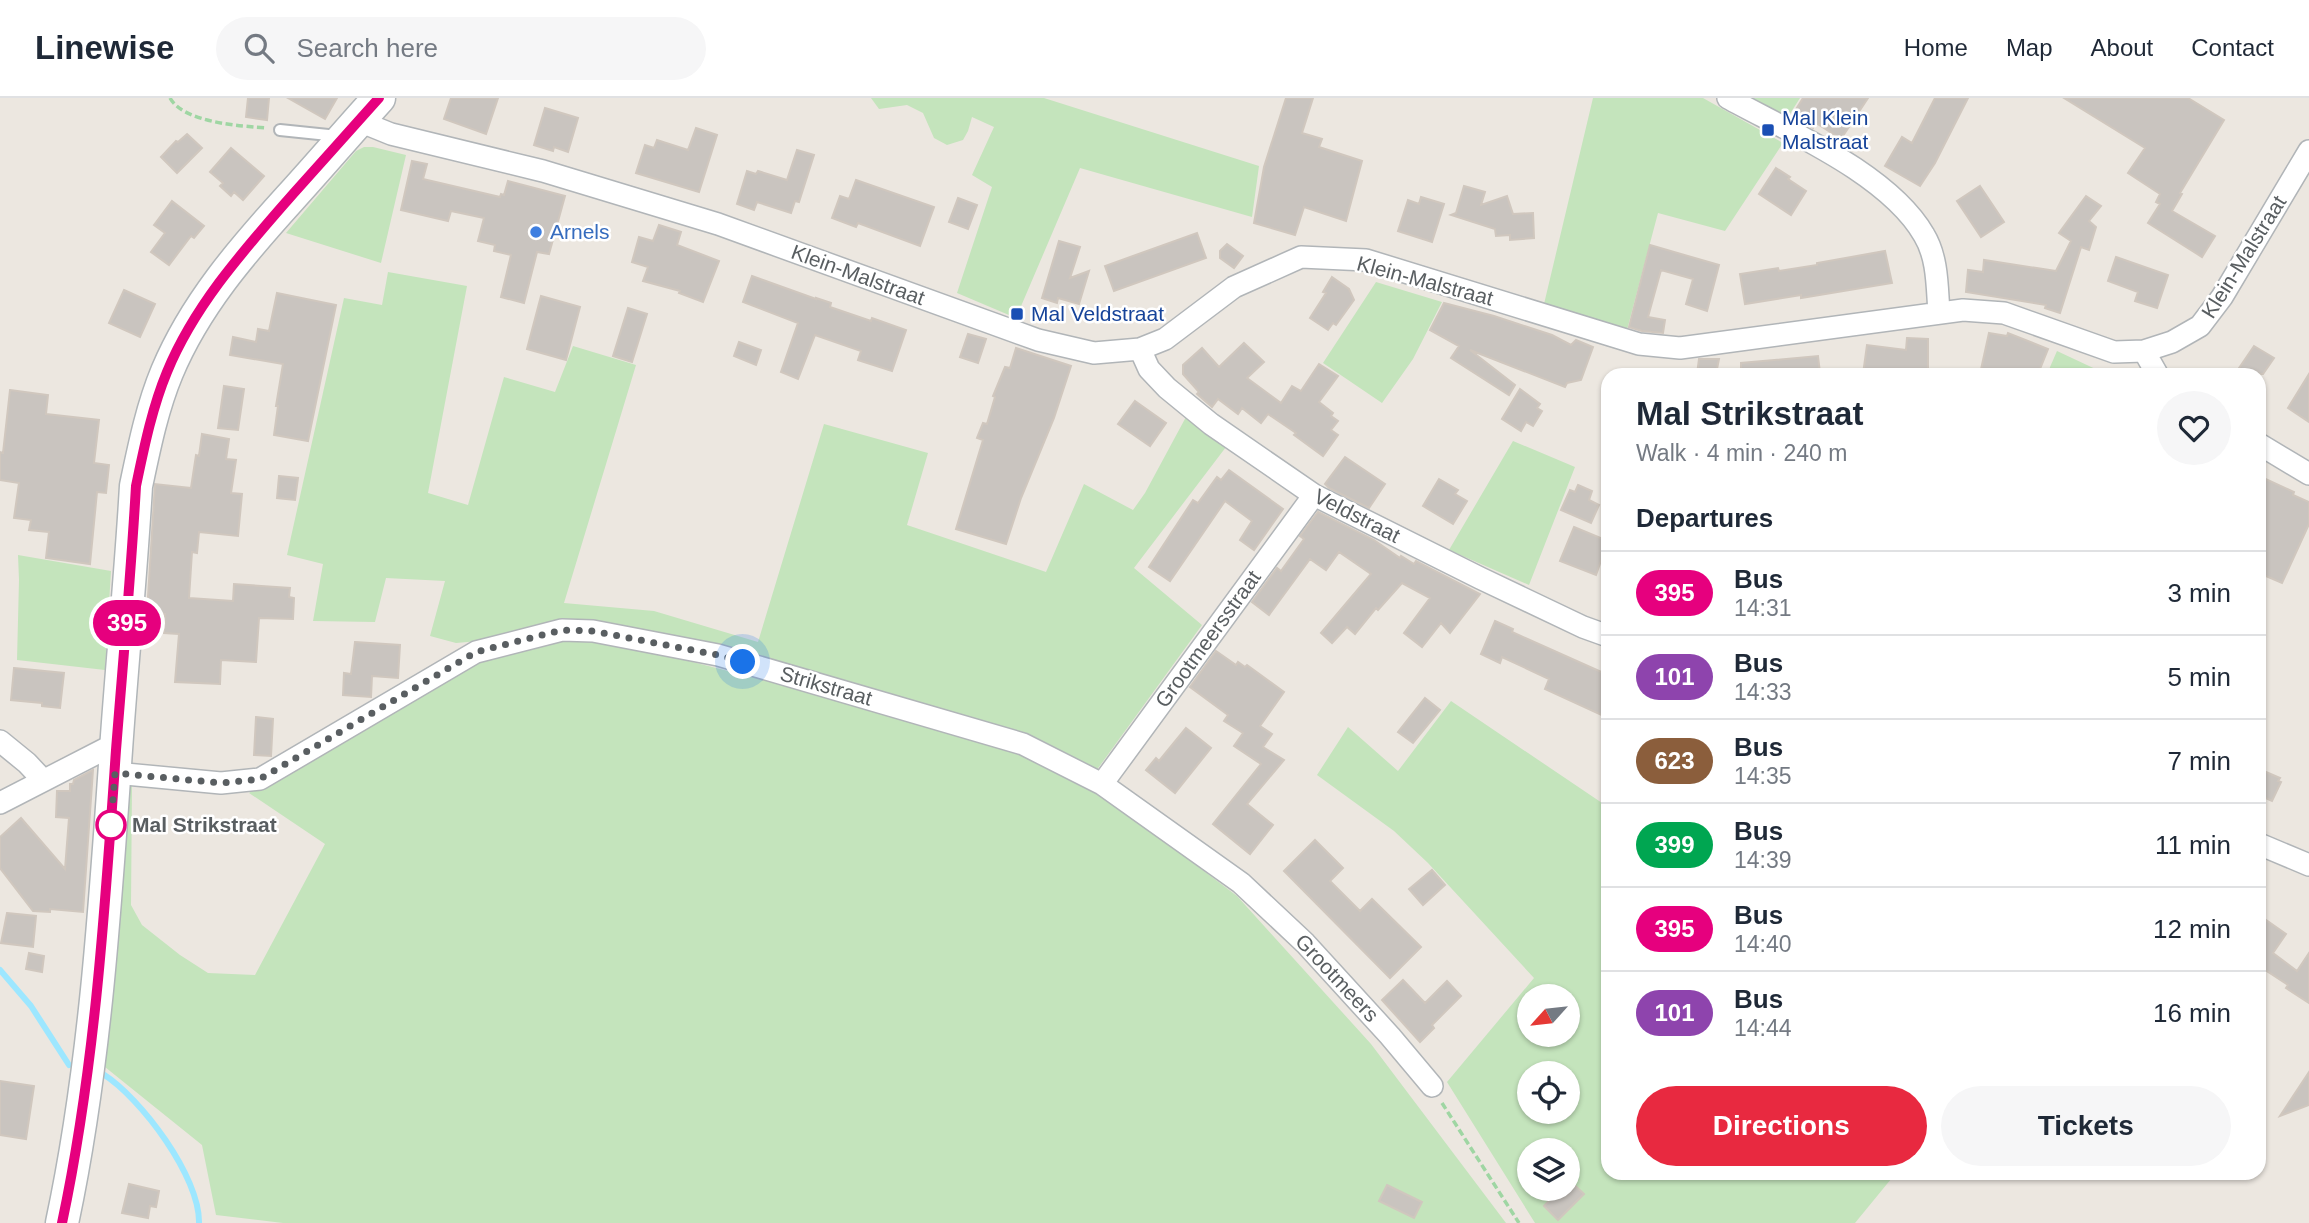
<!DOCTYPE html>
<html lang="en">
<head>
<meta charset="utf-8">
<style>
	:root { --surface:#fff; --page:#f6f6f7; --text:#1f2937; --muted:#747a83; --line:#e0e1e3; --accent:#e82940 }
	body { margin:0; font-family:Helvetica,sans-serif; background:var(--page); color:var(--text); height:100vh; display:flex; flex-direction:column; font-size:26px; white-space:nowrap }
	* { box-sizing:border-box; margin:0 }
	p { font-size:23px; color:var(--muted) }
	.icon { flex:none; width:38px; height:38px; fill:none; stroke:currentColor; stroke-width:2; stroke-linecap:round; stroke-linejoin:round }
	.map { position:relative; flex:1; overflow:hidden }
	.sheet { position:absolute; left:1601px; top:270px; width:665px; height:812px; display:flex; flex-direction:column; background:var(--surface); border-radius:21px; box-shadow:0 2px 5px #0004 }
	.sheet>* { flex:none }
	.badge { padding:0 14px; border-radius:23px; font-size:24px; line-height:46px }
	.needle { width:46px; rotate:243deg }
	.buttons { position:absolute; left:1517px; top:886px; display:grid; gap:14px }
	.buttons a { display:grid; place-items:center; width:63px; height:63px; border-radius:50%; background:var(--surface); box-shadow:0 2px 5px #0004; font-size:35px }
	.you { position:absolute; width:35px; height:35px; margin:-18px; border:5px solid #fff; border-radius:50%; background:#1a73e8; box-shadow:0 0 0 10px #1a73e833 }
	.map>.badge { position:absolute; translate:-50% -50%; box-shadow:0 0 0 4px #fff }
	h2 { padding:0 35px; font-size:26px; line-height:63px }
	.round { display:grid; place-items:center; flex:none; width:74px; height:74px; border-radius:37px; background:var(--page) }
	.summary { display:flex; align-items:center; justify-content:space-between; height:119px; padding:0 35px }
	h1 { font-size:33px; font-weight:800; line-height:52px }
	.action { display:flex; gap:14px; margin-top:auto; padding:14px 35px }
	.action a { flex:1; height:80px; border-radius:42px; background:var(--accent); color:#fff; font-size:28px; font-weight:800; line-height:80px; text-align:center }
	.action a+a { background:var(--page); color:var(--text) }
	ul { padding:0; list-style:none }
	li { display:flex; align-items:center; gap:21px; height:84px; padding:0 35px; border-top:2px solid var(--line) }
	li div { flex:1 }
	li b { display:block; font-size:26px }
	li em { font-style:normal }
	li .badge { min-width:77px; font-weight:700; text-align:center }
	header { display:flex; align-items:center; gap:42px; box-sizing:border-box; height:98px; padding:0 35px; background:var(--surface); border-bottom:2px solid var(--line) }
	header strong { font-size:33px }
	nav { display:flex; gap:38px; margin-inline-start:auto; font-size:24px }
	.search { width:490px; height:63px; background:var(--page); display:flex; align-items:center; gap:18px; box-sizing:border-box; padding:0 24px; border-radius:38px; color:var(--muted); font-size:26px }
	.map>svg:first-child { display:block }
	.green { fill:#c4e4bc; fill-rule:evenodd }
	.lines { fill:none; stroke-linecap:round; stroke-linejoin:round }
	.stream { stroke:#9de7ff; stroke-width:6 }
	.building { fill:#c9c4bf; stroke:#d0c7be; stroke-width:2 }
	.service-casing { stroke:#b1b5b8; stroke-width:14 }
	.minor-casing { stroke:#b1b5b8; stroke-width:24 }
	.secondary-casing { stroke:#b0b5b8; stroke-width:35 }
	.path { stroke:#9fd6a3; stroke-width:3.5; stroke-dasharray:7 3.5; stroke-linecap:butt }
	.service { stroke:#fff; stroke-width:10 }
	.minor { stroke:#fff; stroke-width:21 }
	.secondary { stroke:#fff; stroke-width:32 }
	.line-casing { stroke:#fff; stroke-width:16 }
	.line { stroke:#e6007e; stroke-width:10 }
	.walk { stroke:#595e61; stroke-width:7; stroke-dasharray:0 12.6 }
	.transit-dot { fill:#1a4fb4; stroke:#fff; stroke-width:2.5 }
	.shop-dot { fill:#3f7fe0; stroke:#fff; stroke-width:2.5 }
	.stop-dot { fill:#fff; stroke:#e6007e; stroke-width:3.5 }
	.labels { text-anchor:middle; stroke-width:5; stroke-linejoin:round; paint-order:stroke }
	.transit-label { font-size:21px; fill:#164399; stroke:#fff; text-anchor:start }
	.shop-label { font-size:21px; fill:#366cbe; stroke:#fff; text-anchor:start }
	.street-label { font-size:21px; fill:#595e61; stroke:#fff }
	.stop-label { font-size:21px; font-weight:bold; fill:#595e61; stroke:#fff; text-anchor:start }
</style>
</head>
<body>
<header>
<strong>Linewise</strong>
<div class="search"><svg class="icon" aria-label="search" viewBox="0 0 24 24"><circle cx="10" cy="10" r="6"/><path d="M15 15l6 6"/></svg>Search here</div>
<nav><a>Home</a><a>Map</a><a>About</a><a>Contact</a></nav>
</header>
<div class="map">
<svg width="2309" height="1125" viewBox="0 0 2309 1125">
	<rect width="100%" height="100%" fill="#ece7e0"/>
	<path class="green" d="M 871,0 L 1044,0 L 1259,68 L 1252,119 L 1080,70 L 1016,220 L 957,195 L 992,89 L 972,77 L 994,29 L 972,19 L 968,33 L 963,42 L 947,47 L 934,40 L 923,15 L 907,7 L 879,11 Z
		M 1593,0 L 1703,0 L 1783,45 L 1725,133 L 1658,115 L 1627,232 L 1544,206 Z
		M 1750,0 L 1800,0 L 1786,22 Z
		M 364,49 L 373,49 L 406,57 L 381,165 L 286,135 L 356,53 Z
		M 388,174 L 467,188 L 428,395 L 468,407 L 504,279 L 555,294 L 573,248 L 636,267 L 564,505 L 654,513 L 758,544 L 824,326 L 928,355 L 907,427 L 1046,474 L 1084,386 L 1133,412 L 1145,395 L 1186,319 L 1226,349 L 1134,470 L 1202,527 L 1096,673 L 686,541 L 612,525 L 558,525 L 479,543 L 456,545 L 430,538 L 445,483 L 386,480 L 375,524 L 313,523 L 323,466 L 287,457 L 344,200 L 382,207 Z
		M 1376,184 L 1442,204 L 1413,261 L 1382,305 L 1323,265 Z
		M 2057,253 L 2104,275 L 2104,276 L 2047,276 Z
		M 1513,343 L 1575,369 L 1529,487 L 1449,452 Z
		M 18,457 L 111,473 L 105,572 L 17,562 L 19,482 Z
		M 567,539 L 617,545 L 871,609 L 1025,655 L 1102,696 L 1237,798 L 1371,946 L 1506,1125 L 283,1125 L 216,1117 L 202,1047 L 100,965 L 127,686 L 132,686 L 131,807 L 142,827 L 180,857 L 208,875 L 255,877 L 325,746 L 249,695 L 466,565 Z
		M 1451,603 L 1608,709 L 1608,1074 L 1896,1075 L 1855,1125 L 1535,1125 L 1447,984 L 1534,880 L 1428,765 L 1394,733 L 1317,677 L 1348,629 L 1398,673 ZM 1530,898 L 1568,898 L 1568,936 L 1530,936 ZM 1530,975 L 1568,975 L 1568,1013 L 1530,1013 ZM 1530,1052 L 1568,1052 L 1568,1090 L 1530,1090 Z"/>
	<g class="lines">
		<path class="stream" d="M 0,872 L 31,908 L 69,967
			M 103,976 C 141,1000 200,1079 199,1125"/>
	</g>
	<path class="building" d="M 248,0 L 269,0 L 267,22 L 246,19 Z
		M 288,0 L 337,0 L 325,21 Z
		M 451,0 L 498,0 L 486,36 L 444,21 Z
		M 1286,0 L 1313,0 L 1302,35 L 1322,41 L 1319,49 L 1362,63 L 1346,123 L 1304,109 L 1295,137 L 1254,125 L 1264,69 Z
		M 1803,0 L 1868,0 L 1841,41 L 1816,25 L 1813,30 L 1792,18 Z
		M 1935,0 L 1968,0 L 1935,65 L 1920,88 L 1885,68 L 1902,39 L 1912,45 Z
		M 2064,0 L 2188,0 L 2224,22 L 2180,95 L 2182,96 L 2172,113 L 2215,138 L 2202,159 L 2148,125 L 2160,106 L 2156,104 L 2160,96 L 2128,75 L 2145,50 Z
		M 545,10 L 578,20 L 568,54 L 554,49 L 553,53 L 534,47 Z
		M 696,30 L 717,37 L 699,94 L 636,75 L 645,47 L 654,50 L 657,42 L 688,52 Z
		M 187,36 L 202,50 L 177,75 L 161,59 L 176,43 L 178,44 Z
		M 231,50 L 264,78 L 243,102 L 234,94 L 231,98 L 220,88 L 223,85 L 210,74 Z
		M 797,52 L 814,57 L 799,104 L 795,103 L 791,115 L 757,104 L 754,112 L 737,106 L 747,73 L 756,76 L 758,73 L 787,82 Z
		M 412,63 L 427,66 L 423,81 L 500,99 L 501,96 L 504,97 L 508,83 L 565,98 L 549,156 L 537,154 L 524,205 L 501,199 L 511,157 L 494,153 L 495,147 L 478,143 L 484,120 L 451,113 L 448,123 L 401,112 Z
		M 1776,70 L 1790,79 L 1788,81 L 1806,93 L 1791,117 L 1759,96 Z
		M 856,82 L 934,109 L 920,148 L 858,125 L 856,129 L 832,120 L 840,98 L 849,101 Z
		M 1464,88 L 1485,94 L 1481,107 L 1507,98 L 1513,116 L 1533,115 L 1534,140 L 1510,142 L 1510,137 L 1496,138 L 1495,131 L 1451,117 L 1456,115 Z
		M 1980,88 L 2004,124 L 1981,139 L 1957,103 Z
		M 2086,98 L 2101,108 L 2089,123 L 2096,129 L 2089,152 L 2081,149 L 2060,215 L 2045,210 L 2046,207 L 1966,194 L 1968,172 L 1983,174 L 1984,162 L 2056,173 L 2071,143 L 2059,135 Z
		M 1421,99 L 1444,106 L 1432,144 L 1398,133 L 1408,102 L 1419,106 Z
		M 958,100 L 977,107 L 968,131 L 949,124 Z
		M 172,103 L 204,128 L 194,140 L 191,138 L 169,167 L 151,154 L 165,135 L 154,127 Z
		M 659,127 L 681,134 L 677,147 L 719,163 L 703,204 L 679,195 L 680,193 L 643,183 L 648,169 L 632,164 L 639,139 L 653,143 Z
		M 1197,135 L 1206,160 L 1114,193 L 1105,168 Z
		M 1059,143 L 1080,149 L 1070,180 L 1089,173 L 1079,206 L 1058,200 L 1057,205 L 1042,200 Z
		M 1227,146 L 1243,158 L 1234,170 L 1220,160 L 1220,153 Z
		M 1650,147 L 1719,167 L 1707,213 L 1686,206 L 1693,181 L 1661,172 L 1648,219 L 1665,222 L 1663,235 L 1642,233 L 1629,229 Z
		M 1885,153 L 1892,185 L 1801,200 L 1801,197 L 1745,206 L 1740,176 L 1778,170 L 1779,173 L 1817,167 L 1817,165 Z
		M 2116,159 L 2168,177 L 2157,210 L 2135,203 L 2138,194 L 2108,183 Z
		M 752,178 L 816,201 L 816,200 L 831,205 L 830,209 L 871,223 L 872,220 L 906,232 L 892,273 L 858,262 L 861,253 L 815,237 L 798,281 L 781,274 L 798,225 L 743,204 Z
		M 1332,179 L 1349,191 L 1354,202 L 1336,227 L 1333,225 L 1328,232 L 1310,220 L 1326,195 L 1323,194 Z
		M 124,192 L 155,206 L 140,239 L 109,225 Z
		M 277,195 L 336,207 L 308,343 L 274,337 L 278,308 L 276,308 L 283,266 L 230,257 L 233,239 L 256,244 L 258,231 L 269,233 Z
		M 541,198 L 580,209 L 566,262 L 527,251 Z
		M 1444,205 L 1494,218 L 1552,237 L 1571,247 L 1576,242 L 1593,249 L 1581,282 L 1567,285 L 1565,289 L 1470,252 L 1515,287 L 1509,297 L 1451,260 L 1459,248 L 1430,232 Z
		M 628,210 L 647,216 L 632,264 L 613,258 Z
		M 1989,235 L 2007,238 L 2008,235 L 2048,251 L 2038,276 L 1980,276 Z
		M 968,236 L 986,241 L 978,265 L 960,259 Z
		M 1907,240 L 1928,241 L 1928,275 L 1863,276 L 1867,247 L 1906,252 Z
		M 739,244 L 761,252 L 756,267 L 734,258 Z
		M 1244,245 L 1264,264 L 1247,280 L 1281,305 L 1292,288 L 1301,293 L 1319,266 L 1338,278 L 1319,304 L 1333,315 L 1331,318 L 1338,323 L 1331,332 L 1338,337 L 1323,358 L 1294,337 L 1296,335 L 1268,316 L 1261,325 L 1242,310 L 1238,316 L 1218,301 L 1212,309 L 1197,296 L 1199,294 L 1183,276 L 1183,267 L 1202,250 L 1219,269 Z
		M 2254,248 L 2274,260 L 2263,276 L 2235,276 Z
		M 1016,250 L 1071,268 L 1054,320 L 1021,400 L 1006,446 L 956,431 L 983,342 L 977,340 L 983,325 L 987,326 L 995,299 L 993,298 L 1005,269 L 1010,270 Z
		M 1818,258 L 1820,275 L 1741,276 L 1741,265 Z
		M 1699,261 L 1719,261 L 1716,276 L 1697,276 Z
		M 2309,276 L 2309,324 L 2288,310 Z
		M 224,288 L 244,291 L 238,332 L 218,330 Z
		M 1520,291 L 1540,306 L 1537,310 L 1542,313 L 1533,328 L 1526,324 L 1521,333 L 1502,321 Z
		M 10,292 L 48,297 L 46,316 L 99,322 L 94,365 L 109,367 L 106,395 L 97,394 L 90,466 L 46,460 L 49,434 L 29,432 L 31,422 L 14,420 L 19,385 L 0,382 L 0,354 L 3,355 Z
		M 1135,303 L 1166,325 L 1150,348 L 1118,326 Z
		M 202,336 L 229,341 L 226,361 L 236,362 L 231,395 L 242,396 L 238,438 L 199,434 L 197,455 L 192,454 L 189,500 L 233,503 L 234,486 L 290,490 L 289,499 L 294,500 L 293,521 L 259,520 L 256,564 L 221,562 L 220,586 L 175,584 L 179,536 L 164,535 L 165,516 L 147,515 L 155,386 L 191,390 L 196,357 L 199,358 Z
		M 1345,359 L 1385,386 L 1369,410 L 1329,390 L 1325,386 Z
		M 1229,372 L 1283,411 L 1254,452 L 1240,442 L 1252,423 L 1225,403 L 1170,483 L 1149,469 L 1193,402 L 1198,405 L 1217,379 L 1221,382 Z
		M 279,378 L 298,380 L 295,402 L 277,400 Z
		M 2259,378 L 2294,394 L 2293,397 L 2309,404 L 2309,426 L 2282,485 L 2259,475 Z
		M 1439,381 L 1458,392 L 1455,396 L 1467,403 L 1453,426 L 1423,408 Z
		M 1578,387 L 1592,393 L 1589,402 L 1599,407 L 1591,425 L 1561,412 L 1570,392 L 1575,394 Z
		M 1318,414 L 1374,442 L 1400,460 L 1401,458 L 1414,466 L 1416,463 L 1480,496 L 1450,535 L 1441,525 L 1422,549 L 1404,535 L 1430,500 L 1402,485 L 1378,512 L 1376,510 L 1355,536 L 1347,529 L 1332,545 L 1321,535 L 1371,476 L 1339,454 L 1326,472 L 1310,461 L 1269,517 L 1252,504 L 1277,470 L 1281,473 L 1304,441 L 1300,438 Z
		M 1574,429 L 1608,443 L 1596,477 L 1560,463 Z
		M 1495,523 L 1513,531 L 1512,534 L 1608,577 L 1608,620 L 1545,591 L 1549,581 L 1502,559 L 1500,565 L 1481,556 Z
		M 355,544 L 400,547 L 398,580 L 372,578 L 371,599 L 343,597 L 344,575 L 351,576 Z
		M 1216,553 L 1236,567 L 1238,564 L 1245,569 L 1247,567 L 1284,594 L 1260,628 L 1272,636 L 1263,649 L 1284,662 L 1247,706 L 1273,727 L 1250,756 L 1213,726 L 1261,666 L 1234,648 L 1243,635 L 1224,623 L 1228,617 L 1190,589 Z
		M 14,570 L 64,575 L 60,610 L 42,608 L 42,605 L 11,602 Z
		M 1425,600 L 1440,612 L 1413,645 L 1398,634 Z
		M 256,619 L 273,621 L 271,658 L 254,657 Z
		M 1186,630 L 1211,650 L 1175,695 L 1146,672 L 1156,660 L 1159,663 Z
		M 2259,671 L 2280,680 L 2278,683 L 2281,684 L 2272,703 L 2259,697 Z
		M 93,672 L 83,814 L 50,811 L 50,814 L 33,813 L 0,770 L 0,739 L 21,720 L 65,771 L 69,720 L 56,719 L 57,693 L 70,693 L 70,686 L 73,686 L 74,682 Z
		M 1315,742 L 1343,770 L 1330,783 L 1360,813 L 1372,801 L 1421,849 L 1390,880 L 1284,773 Z
		M 1432,772 L 1445,787 L 1423,807 L 1409,791 Z
		M 7,815 L 36,818 L 33,849 L 1,845 Z
		M 2259,817 L 2286,836 L 2273,855 L 2297,873 L 2309,855 L 2309,905 L 2286,890 L 2288,887 L 2262,870 L 2259,875 Z
		M 29,855 L 44,858 L 42,874 L 26,871 Z
		M 1403,882 L 1425,905 L 1447,883 L 1461,898 L 1432,927 L 1434,930 L 1420,944 L 1382,902 Z
		M 2309,974 L 2309,1007 L 2280,1018 Z
		M 0,983 L 34,988 L 26,1041 L 0,1037 Z
		M 1569,1082 L 1584,1096 L 1558,1122 L 1544,1108 L 1561,1090 L 1568,1090 Z
		M 129,1086 L 159,1093 L 156,1109 L 150,1108 L 148,1120 L 122,1115 Z
		M 1387,1087 L 1422,1104 L 1414,1120 L 1379,1103 Z"/>
	<g class="lines">
		<defs>
			<path id="service" d="M 280,32 L 338,38"/>
			<path id="minor" d="M 1728,0 C 1788,33 1889,76 1924,137 C 1938,160 1937,189 1939,215
				M 359,23 L 391,36 L 543,73 L 718,126 L 1038,242 L 1094,255 L 1140,251 L 1165,241 L 1234,189 L 1301,159 L 1366,162 L 1639,246 L 1680,250 L 1963,212 L 2004,215 L 2114,254 L 2144,253 L 2172,244 L 2200,228 L 2222,199 L 2309,53
				M 1140,251 L 1149,271 L 1167,290 L 1211,326 L 1314,397 L 1480,480 L 1583,529 L 1608,538
				M 2144,253 L 2157,276
				M 2259,346 L 2309,376
				M 0,643 L 27,665 L 43,682
				M 115,675 L 221,685 L 260,681 L 476,554 L 562,532 L 593,533 L 718,557 L 1023,646 L 1102,686 L 1241,785 L 1305,845 L 1390,938 L 1432,988
				M 1102,686 L 1314,397
				M 0,705 L 105,651 L 117,649
				M 2259,746 L 2309,767"/>
			<path id="secondary" d="M 62,1125 C 95,970 105,810 116,652 C 122,564 131,476 136,388 C 144,350 152,310 167,274 C 195,207 242,153 290,100 C 320,67 349,33 379,0"/>
		</defs>
		<use href="#service" class="service-casing"/>
		<use href="#minor" class="minor-casing"/>
		<use href="#secondary" class="secondary-casing"/>
		<path class="path" d="M 170,0 C 184,25 241,28 267,30
			M 1442,1005 L 1519,1125"/>
		<use href="#service" class="service"/>
		<use href="#minor" class="minor"/>
		<use href="#secondary" class="secondary"/>
	</g>
	<g class="lines">
		<defs>
			<path id="line" d="M 62,1125 C 95,970 105,810 116,652 C 123,564 131,476 136,388 C 144,350 152,310 167,274 C 195,206 245,151 293,96 C 322,64 350,32 379,0"/>
		</defs>
		<use href="#line" class="line-casing"/>
		<use href="#line" class="line"/>
		<path class="walk" d="M 111,727 L 115,675 L 221,685 L 260,681 L 476,554 L 562,532 L 593,533 L 718,557 L 743,564"/>
	</g>
	<g class="transit-dot">
		<rect x="1761" y="25" width="14" height="14" rx="3.5"/>
		<rect x="1010" y="209" width="14" height="14" rx="3.5"/>
	</g>
	<circle class="shop-dot" cx="536" cy="134" r="7"/>
	<circle class="stop-dot" cx="111" cy="727" r="14"/>
	<g class="labels">
		<g class="transit-label">
			<text x="1782" y="27">Mal Klein<tspan x="1782" dy="24">Malstraat</tspan></text>
			<text x="1031" y="223">Mal Veldstraat</text>
		</g>
		<g class="shop-label">
			<text x="550" y="141">Arnels</text>
		</g>
		<g class="street-label">
			<text transform="translate(2244 159) rotate(-58)" y="7">Klein-Malstraat</text>
			<text transform="translate(858 177) rotate(20)" y="7">Klein-Malstraat</text>
			<text transform="translate(1425 183) rotate(15)" y="7">Klein-Malstraat</text>
			<text transform="translate(1357 418) rotate(27)" y="7">Veldstraat</text>
			<text transform="translate(1208 541) rotate(-54)" y="7">Grootmeersstraat</text>
			<text transform="translate(826 588) rotate(16)" y="7">Strikstraat</text>
			<text transform="translate(1337 880) rotate(47)" y="7">Grootmeers</text>
		</g>
		<g class="stop-label">
			<text x="132" y="734">Mal Strikstraat</text>
		</g>
	</g>
</svg>
<div class="buttons">
<a><svg class="needle" viewBox="-14 -14 28 28"><path d="M0-13l5 13h-10z" fill="#e53935"/><path d="M0 13l5-13h-10z" fill="#747a83"/></svg></a>
<a><svg class="icon" aria-label="locate" viewBox="0 0 24 24"><circle cx="12" cy="12" r="6"/><path d="M12 2v4M12 18v4M2 12h4M18 12h4"/></svg></a>
<a><svg class="icon" aria-label="layers" viewBox="0 0 24 24"><path d="M12 4l9 5-9 5-9-5zM3 14l9 5 9-5"/></svg></a>
</div>
<div class="you" style="left:743px;top:564px"></div>
<b class="badge" style="left:127px;top:525px;background:#e6007e;color:#fff">395</b>
<section class="sheet">
<div class="summary"><div><h1>Mal Strikstraat</h1><p>Walk · 4 min · 240 m</p></div><a class="round"><svg class="icon" aria-label="heart" viewBox="0 0 24 24"><path d="M12 20l-8-8c-3-5 5-10 8-4 3-6 11-1 8 4z"/></svg></a></div>
<h2>Departures</h2>
<ul>
<li><span class="badge" style="background:#e6007e;color:#fff">395</span><div><b>Bus</b><p>14:31</p></div><em>3 min</em></li>
<li><span class="badge" style="background:#8e44ad;color:#fff">101</span><div><b>Bus</b><p>14:33</p></div><em>5 min</em></li>
<li><span class="badge" style="background:#8b5e3c;color:#fff">623</span><div><b>Bus</b><p>14:35</p></div><em>7 min</em></li>
<li><span class="badge" style="background:#00a651;color:#fff">399</span><div><b>Bus</b><p>14:39</p></div><em>11 min</em></li>
<li><span class="badge" style="background:#e6007e;color:#fff">395</span><div><b>Bus</b><p>14:40</p></div><em>12 min</em></li>
<li><span class="badge" style="background:#8e44ad;color:#fff">101</span><div><b>Bus</b><p>14:44</p></div><em>16 min</em></li>
</ul>
<div class="action"><a>Directions</a><a>Tickets</a></div>
</section>
</div>
</body>
</html>
